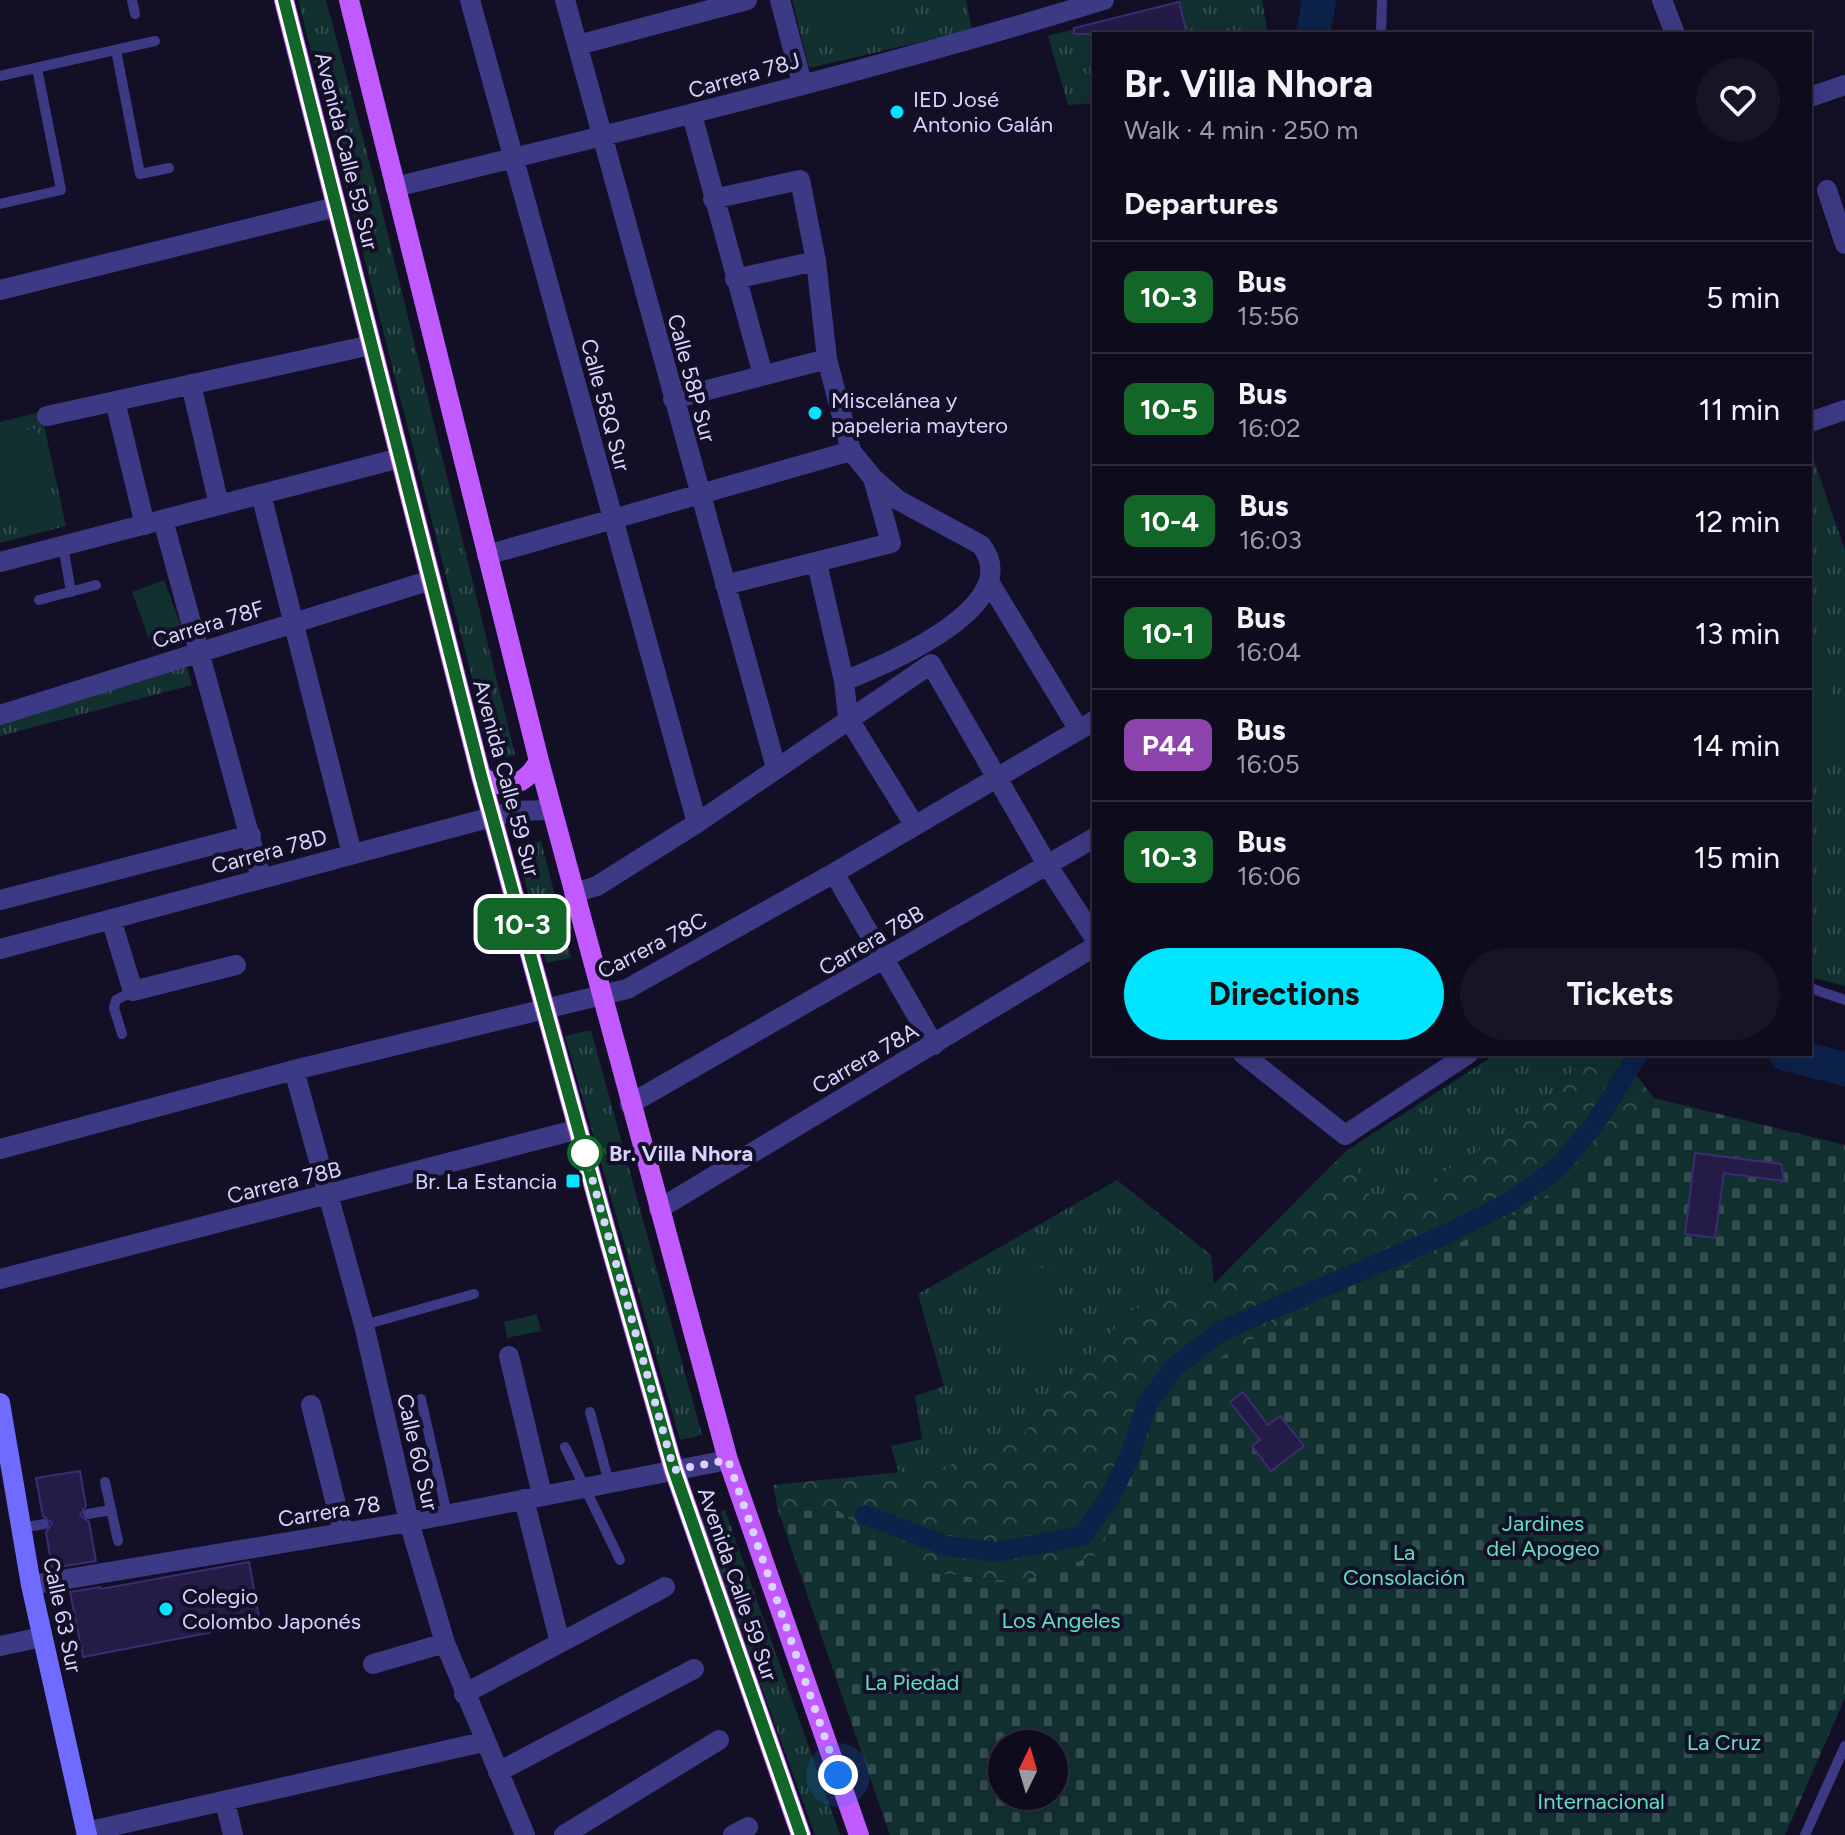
<!DOCTYPE html>
<html lang="en">
<head>
<meta charset="utf-8">
<style>
	:root { --surface:#0e0b1c; --page:#171425; --text:#f1f3f6; --muted:#9b9ba3; --line:#2e2b3b; --accent:#00e5ff }
	body { margin:0; font-family:Figtree,sans-serif; background:var(--page); color:var(--text); height:100vh; display:flex; flex-direction:column; font-size:30px; white-space:nowrap }
	* { box-sizing:border-box; margin:0 }
	p { font-size:26px; color:var(--muted) }
	.icon { flex:none; width:44px; height:44px; fill:none; stroke:currentColor; stroke-width:2; stroke-linecap:round; stroke-linejoin:round }
	.map { position:relative; flex:1; overflow:hidden }
	.drawer { position:absolute; left:1092px; top:32px; width:720px; height:1024px; display:flex; flex-direction:column; background:var(--surface); border-radius:0px; box-shadow:0 8px 32px #0002,0 0 0 2px var(--line) }
	.drawer>* { flex:none }
	.badge { padding:0 16px; border-radius:12px; font-size:28px; line-height:52px }
	.needle { width:52px; rotate:5deg }
	.tools { position:absolute; left:988px; top:1730px; display:grid; gap:16px }
	.tools a { display:grid; place-items:center; width:80px; height:80px; border-radius:50%; background:var(--surface); box-shadow:0 8px 32px #0002,0 0 0 2px var(--line); font-size:40px }
	.you { position:absolute; width:40px; height:40px; margin:-20px; border:6px solid #fff; border-radius:50%; background:#1a73e8; box-shadow:0 0 0 12px #1a73e833 }
	.map>.badge { position:absolute; translate:-50% -50%; box-shadow:0 0 0 4px #fff }
	h2 { padding:0 32px; font-size:30px; line-height:72px }
	.round { display:grid; place-items:center; flex:none; width:84px; height:84px; border-radius:42px; background:var(--page) }
	.head { display:flex; align-items:center; justify-content:space-between; height:136px; padding:0 32px }
	h1 { font-size:38px; font-weight:700; line-height:60px }
	.button { display:flex; gap:16px; margin-top:auto; padding:16px 32px }
	.button a { flex:1; height:92px; border-radius:48px; background:var(--accent); color:#111; font-size:32px; font-weight:700; line-height:92px; text-align:center }
	.button a+a { background:var(--page); color:var(--text) }
	ul { padding:0; list-style:none }
	li { display:flex; align-items:center; gap:24px; height:112px; padding:0 32px; border-top:2px solid var(--line) }
	li div { flex:1 }
	li b { display:block; font-size:30px }
	li em { font-style:normal }
	li .badge { min-width:88px; font-weight:700; text-align:center }
	.map>svg:first-child { display:block }
	.grass { fill:url(#grass-tufts) }
	.forest { fill:url(#forest-crowns) }
	.cemetery { fill:url(#cemetery-stones); fill-rule:evenodd }
	.pitch { fill:#12302f }
	.lines { fill:none; stroke-linecap:round; stroke-linejoin:round }
	.canal { stroke:#0c2248; stroke-width:20 }
	.river { stroke:#0c2248; stroke-width:34 }
	.building { fill:#241b47; stroke:#3b2d73; stroke-width:2 }
	.lane { stroke:#3d3a85; stroke-width:10 }
	.street { stroke:#3d3a85; stroke-width:20 }
	.secondary { stroke:#6f6bff; stroke-width:20 }
	.primary { stroke:#c25bff; stroke-width:20 }
	.line-casing { stroke:#fff; stroke-width:18 }
	.line { stroke:#126628; stroke-width:12 }
	.walk { stroke:#d9d4ff; stroke-width:8; stroke-dasharray:0 14.4 }
	.poi-dot { fill:#00e5ff; stroke:#130f26; stroke-width:3 }
	.stop-dot { fill:#fff; stroke:#126628; stroke-width:4 }
	.labels { text-anchor:middle; stroke-width:8; stroke-linejoin:round; paint-order:stroke }
	.street-label { font-size:22px; fill:#d9d4ff; stroke:#130f26 }
	.poi-label { font-size:22px; fill:#d9d4ff; stroke:#130f26; text-anchor:start }
	.stop-label { font-size:22px; font-weight:bold; fill:#d9d4ff; stroke:#130f26; text-anchor:start }
	.park-label { font-size:22px; fill:#5fe0c0; stroke:#130f26 }
</style>
</head>
<body>
<div class="map">
<svg width="1845" height="1835" viewBox="0 0 1845 1835">
	<defs>
		<pattern id="grass-tufts" width="24" height="20" patternUnits="userSpaceOnUse" patternTransform="scale(2)"><rect width="24" height="20" fill="#12302f"/><path d="M3 7l-1-3M5 7V3M7 7l1-3M15 17l-1-3M17 17v-4M19 17l1-3" fill="none" stroke="#344d4e"/></pattern>
		<pattern id="forest-crowns" width="20" height="18" patternUnits="userSpaceOnUse" patternTransform="scale(2)"><rect width="20" height="18" fill="#12302f"/><path d="M2 6a3 3 0 1 1 6 0M12 15a3 3 0 1 1 6 0" fill="none" stroke="#344d4e"/></pattern>
		<pattern id="cemetery-stones" width="16" height="16" patternUnits="userSpaceOnUse" patternTransform="scale(2)"><rect width="16" height="16" fill="#12302f"/><path d="M2 7V4a2 2 0 0 1 4 0v3zM10 15v-3a2 2 0 0 1 4 0v3z" fill="#344d4e"/></pattern>
	</defs>
	<rect width="100%" height="100%" fill="#130f26"/>
	<path class="grass" d="M 298,0 L 326,0 L 379,198 L 515,755 L 493,759 Z
		M 792,0 L 966,0 L 972,30 L 809,68 Z
		M 1182,0 L 1262,0 L 1268,34 L 1094,34 L 1094,103 L 1068,105 L 1048,36 Z
		M 41,412 L 66,526 L 0,543 L 0,422 Z
		M 1810,449 L 1845,550 L 1845,986 L 1810,977 Z
		M 186,664 L 192,685 L 0,736 L 0,722 Z
		M 541,841 L 571,958 L 546,963 L 516,846 Z
		M 591,1030 L 702,1435 L 680,1440 L 565,1036 Z
		M 1496,1054 L 1587,1054 C 1537,1125 1452,1167 1378,1210 L 1346,1151 Z
		M 1117,1180 L 1211,1255 L 1214,1284 L 1130,1311 L 1022,1435 L 942,1468 L 899,1473 L 891,1446 L 922,1439 L 915,1396 L 944,1386 L 918,1294 Z
		M 725,1510 L 840,1835 L 815,1835 L 700,1518 Z"/>
	<path class="forest" d="M 1587,1054 L 1620,1054 L 1654,1098 L 1605,1159 L 1506,1221 L 1404,1269 L 1348,1285 L 1151,1414 L 1100,1554 L 1020,1582 L 920,1572 L 839,1511 L 778,1510 L 773,1485 L 942,1468 L 1022,1435 L 1130,1311 L 1214,1284 L 1346,1151 L 1378,1210 C 1452,1167 1537,1125 1587,1054 Z"/>
	<path class="cemetery" d="M 1654,1098 L 1845,1145 L 1845,1698 L 1785,1835 L 890,1835 L 778,1510 L 839,1511 L 920,1572 L 1020,1582 L 1100,1554 L 1151,1413 L 1200,1369 L 1348,1285 L 1404,1269 L 1506,1221 L 1605,1159 ZM 1002,1744 L 1054,1744 L 1054,1796 L 1002,1796 Z"/>
	<path class="pitch" d="M 843,0 L 890,0 L 898,25 L 828,49 L 814,10 Z
		M 37,428 L 55,513 L 9,522 L 0,482 L 0,435 Z
		M 164,580 L 186,639 L 153,650 L 132,592 Z
		M 1810,632 L 1845,732 L 1845,757 L 1810,769 Z
		M 1048,1267 L 1053,1361 L 1006,1366 L 999,1272 Z
		M 537,1314 L 541,1331 L 507,1338 L 504,1322 Z"/>
	<g class="lines">
		<path class="canal" d="M 865,1515 L 947,1546 L 997,1552 L 1082,1536 L 1109,1499 L 1130,1456 L 1146,1406 L 1173,1368 L 1221,1331 L 1442,1236 L 1508,1203 L 1558,1168 L 1596,1122 L 1638,1054"/>
		<path class="river" d="M 1313,34 L 1319,0
			M 1786,1054 L 1845,1069"/>
	</g>
	<path class="building" d="M 1179,2 L 1187,34 L 1074,34 L 1074,28 Z
		M 1695,1153 L 1781,1164 L 1784,1181 L 1724,1173 L 1715,1238 L 1685,1234 Z
		M 1243,1392 L 1268,1425 L 1280,1416 L 1304,1446 L 1271,1471 L 1252,1446 L 1260,1440 L 1230,1402 Z
		M 80,1471 L 86,1506 L 80,1515 L 89,1522 L 96,1561 L 52,1568 L 46,1532 L 52,1523 L 43,1516 L 36,1478 Z
		M 249,1562 L 260,1623 L 83,1657 L 70,1592 L 100,1587 L 101,1589 Z"/>
	<g class="lines">
		<path class="lane" d="M 132,0 L 135,14
			M 1381,34 L 1382,0
			M 116,50 L 140,174 L 169,168
			M 0,76 L 155,41
			M 0,204 L 61,190 L 37,68
			M 63,546 L 71,592
			M 39,600 L 96,585
			M 1810,988 L 1845,1000
			M 122,1034 L 114,1008 L 116,1000 L 133,991
			M 364,1325 L 474,1294
			M 421,1399 L 447,1514
			M 590,1412 L 609,1483
			M 565,1447 L 620,1560
			M 105,1482 L 118,1541
			M 88,1514 L 111,1510
			M 21,1528 L 44,1524
			M 1805,1835 L 1845,1746"/>
		<path class="street" d="M 470,0 L 697,823
			M 565,0 L 776,768
			M 780,0 L 802,83
			M 1662,0 L 1675,34
			M 578,45 L 747,0
			M 1810,97 L 1845,85
			M 692,115 L 763,375
			M 395,187 C 633,129 870,71 1104,0
			M 1827,190 L 1845,244
			M 713,199 L 800,180 L 816,261 L 827,359 L 851,451 L 873,478 L 891,543 L 725,585
			M 735,279 L 816,261
			M 0,290 L 336,207
			M 191,384 L 219,505
			M 673,399 L 827,359
			M 115,401 L 145,525
			M 47,416 L 371,345
			M 1810,422 L 1845,410
			M 261,494 L 352,854
			M 163,520 L 261,878
			M 487,555 L 851,451
			M 0,562 L 400,458
			M 817,563 L 844,681 L 848,718 L 915,826
			M 991,585 L 1079,730
			M 844,681 C 887,664 1028,605 981,545 L 898,500 L 873,478
			M 0,715 L 431,580
			M 834,873 L 934,1045
			M 574,893 L 597,886 L 697,823 L 931,664 L 1048,866 L 1094,937
			M 0,900 L 251,835
			M 111,919 L 133,991 L 236,965
			M 0,949 L 514,811 L 551,810
			M 1243,1054 L 1345,1135 L 1468,1054
			M 294,1070 L 364,1325 L 409,1522 L 445,1643 L 525,1835
			M 630,1104 L 1094,838
			M 0,1149 L 294,1070 L 627,989 L 834,873 L 1094,721
			M 659,1209 L 1094,947
			M 0,1279 L 579,1129
			M 509,1356 L 542,1495
			M 311,1405 L 343,1532
			M 524,1499 L 560,1643
			M 31,1585 L 409,1522 L 728,1460
			M 0,1646 L 42,1637
			M 373,1664 L 445,1643
			M 464,1694 L 665,1587
			M 498,1772 L 694,1669
			M 225,1801 L 233,1835
			M 86,1832 L 483,1742
			M 564,1835 L 719,1740
			M 733,1835 L 748,1827"/>
		<path class="secondary" d="M 0,1403 L 31,1585 L 87,1835"/>
		<path class="primary" d="M 284,0 L 481,776 L 610,1245 L 674,1470 L 801,1835
			M 349,0 L 539,761 L 728,1460 L 859,1835
			M 481,776 C 504,792 525,786 539,761"/>
	</g>
	<g class="lines">
		<defs>
			<path id="line" d="M 284,0 L 481,776 L 610,1245 L 674,1470 L 801,1835"/>
		</defs>
		<use href="#line" class="line-casing"/>
		<use href="#line" class="line"/>
		<path class="walk" d="M 585,1153 L 674,1470 L 728,1460 L 838,1775"/>
	</g>
	<g class="poi-dot">
		<circle cx="897" cy="112" r="8"/>
		<circle cx="815" cy="413" r="8"/>
		<rect x="565" y="1173" width="16" height="16" rx="4"/>
		<circle cx="166" cy="1609" r="8"/>
	</g>
	<circle class="stop-dot" cx="585" cy="1153" r="16"/>
	<g class="labels">
		<g class="street-label">
			<text transform="translate(744 75) rotate(-16)" y="8">Carrera 78J</text>
			<text transform="translate(347 151) rotate(76)" y="8">Avenida Calle 59 Sur</text>
			<text transform="translate(692 378) rotate(75)" y="8">Calle 58P Sur</text>
			<text transform="translate(606 405) rotate(75)" y="8">Calle 58Q Sur</text>
			<text transform="translate(208 624) rotate(-17)" y="8">Carrera 78F</text>
			<text transform="translate(507 778) rotate(75)" y="8">Avenida Calle 59 Sur</text>
			<text transform="translate(269 851) rotate(-15)" y="8">Carrera 78D</text>
			<text transform="translate(871 940) rotate(-30)" y="8">Carrera 78B</text>
			<text transform="translate(652 945) rotate(-27)" y="8">Carrera 78C</text>
			<text transform="translate(865 1058) rotate(-30)" y="8">Carrera 78A</text>
			<text transform="translate(284 1182) rotate(-14)" y="8">Carrera 78B</text>
			<text transform="translate(418 1452) rotate(77)" y="8">Calle 60 Sur</text>
			<text transform="translate(329 1511) rotate(-9)" y="8">Carrera 78</text>
			<text transform="translate(738 1584) rotate(71)" y="8">Avenida Calle 59 Sur</text>
			<text transform="translate(63 1615) rotate(78)" y="8">Calle 63 Sur</text>
		</g>
		<g class="poi-label">
			<text x="913" y="107">IED José<tspan x="913" dy="25">Antonio Galán</tspan></text>
			<text x="831" y="408">Miscelánea y<tspan x="831" dy="25">papeleria maytero</tspan></text>
			<text x="557" y="1189" text-anchor="end">Br. La Estancia</text>
			<text x="182" y="1604">Colegio<tspan x="182" dy="25">Colombo Japonés</tspan></text>
		</g>
		<g class="stop-label">
			<text x="609" y="1161">Br. Villa Nhora</text>
		</g>
		<g class="park-label">
			<text x="1543" y="1531">Jardines<tspan x="1543" dy="25">del Apogeo</tspan></text>
			<text x="1404" y="1560">La<tspan x="1404" dy="25">Consolación</tspan></text>
			<text x="1061" y="1628">Los Angeles</text>
			<text x="912" y="1690">La Piedad</text>
			<text x="1724" y="1750">La Cruz</text>
			<text x="1601" y="1809">Internacional</text>
		</g>
	</g>
</svg>
<div class="tools">
<a><svg class="needle" viewBox="-14 -14 28 28"><path d="M0-13l5 13h-10z" fill="#e53935"/><path d="M0 13l5-13h-10z" fill="#9b9ba3"/></svg></a>
</div>
<div class="you" style="left:838px;top:1775px"></div>
<b class="badge" style="left:522px;top:924px;background:#126628;color:#fff">10-3</b>
<section class="drawer">
<div class="head"><div><h1>Br. Villa Nhora</h1><p>Walk · 4 min · 250 m</p></div><a class="round"><svg class="icon" aria-label="heart" viewBox="0 0 24 24"><path d="M12 20l-8-8c-3-5 5-10 8-4 3-6 11-1 8 4z"/></svg></a></div>
<h2>Departures</h2>
<ul>
<li><span class="badge" style="background:#126628;color:#fff">10-3</span><div><b>Bus</b><p>15:56</p></div><em>5 min</em></li>
<li><span class="badge" style="background:#126628;color:#fff">10-5</span><div><b>Bus</b><p>16:02</p></div><em>11 min</em></li>
<li><span class="badge" style="background:#126628;color:#fff">10-4</span><div><b>Bus</b><p>16:03</p></div><em>12 min</em></li>
<li><span class="badge" style="background:#126628;color:#fff">10-1</span><div><b>Bus</b><p>16:04</p></div><em>13 min</em></li>
<li><span class="badge" style="background:#8e44ad;color:#fff">P44</span><div><b>Bus</b><p>16:05</p></div><em>14 min</em></li>
<li><span class="badge" style="background:#126628;color:#fff">10-3</span><div><b>Bus</b><p>16:06</p></div><em>15 min</em></li>
</ul>
<div class="button"><a>Directions</a><a>Tickets</a></div>
</section>
</div>
</body>
</html>
